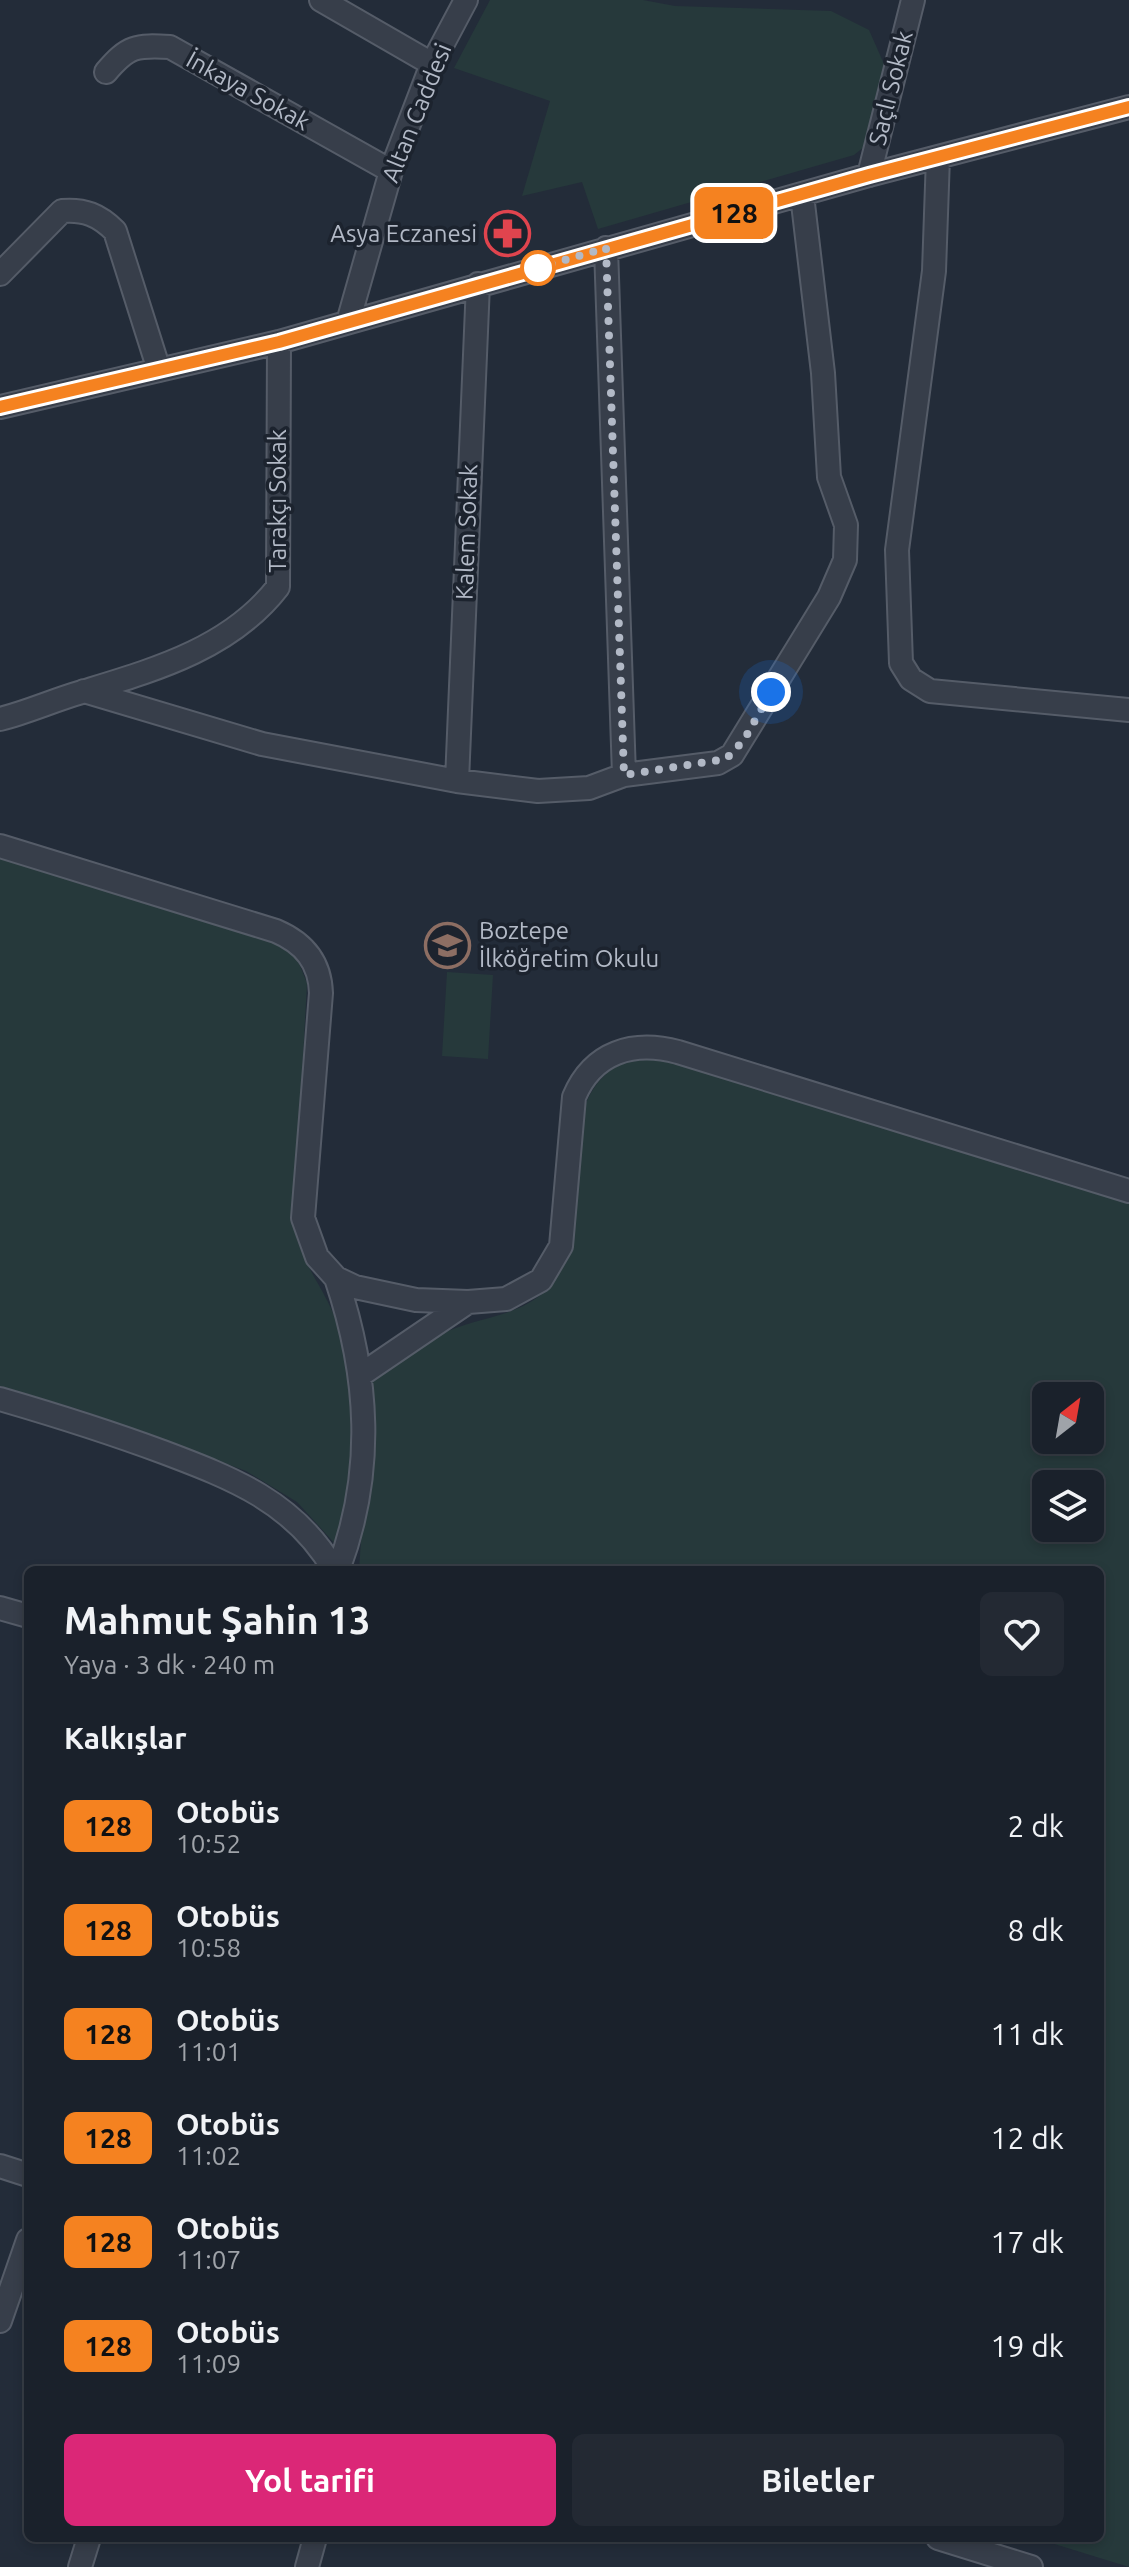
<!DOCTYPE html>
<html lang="tr">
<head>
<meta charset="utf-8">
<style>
	:root { --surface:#1a212b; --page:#232933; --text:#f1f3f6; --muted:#9fa3a9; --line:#383e47; --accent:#db2777 }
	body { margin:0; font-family:Ubuntu,sans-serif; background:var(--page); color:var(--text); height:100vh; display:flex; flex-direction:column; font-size:30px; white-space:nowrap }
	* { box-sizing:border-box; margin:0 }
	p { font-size:26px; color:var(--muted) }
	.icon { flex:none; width:44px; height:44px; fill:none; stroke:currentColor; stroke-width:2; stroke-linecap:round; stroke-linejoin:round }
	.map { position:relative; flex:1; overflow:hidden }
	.side { position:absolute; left:24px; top:1566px; width:1080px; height:976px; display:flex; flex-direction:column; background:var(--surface); border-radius:12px; box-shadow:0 4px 12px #0003,0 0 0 2px var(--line) }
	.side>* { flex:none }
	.badge { padding:0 16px; border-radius:12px; font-size:28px; line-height:52px }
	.needle { width:52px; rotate:31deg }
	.tools { position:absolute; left:1032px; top:1382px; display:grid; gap:16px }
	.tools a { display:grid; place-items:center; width:72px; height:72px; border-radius:12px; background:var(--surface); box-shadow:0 4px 12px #0003,0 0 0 2px var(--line); font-size:40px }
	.you { position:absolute; width:40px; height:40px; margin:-20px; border:6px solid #fff; border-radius:50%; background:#1a73e8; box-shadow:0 0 0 12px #1a73e833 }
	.map>.badge { position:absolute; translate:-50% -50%; box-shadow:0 0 0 4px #fff }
	h2 { padding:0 40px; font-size:30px; line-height:72px }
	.round { display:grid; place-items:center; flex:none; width:84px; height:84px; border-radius:12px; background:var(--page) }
	.headline { display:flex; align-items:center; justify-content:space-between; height:136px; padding:0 40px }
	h1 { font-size:38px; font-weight:700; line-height:60px }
	.cta { display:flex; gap:16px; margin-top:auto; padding:16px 40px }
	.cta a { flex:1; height:92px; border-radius:12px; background:var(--accent); color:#fff; font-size:32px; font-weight:700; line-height:92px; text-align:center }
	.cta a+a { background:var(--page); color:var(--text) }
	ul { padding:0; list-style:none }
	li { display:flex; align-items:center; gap:24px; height:104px; padding:0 40px }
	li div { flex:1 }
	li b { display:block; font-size:30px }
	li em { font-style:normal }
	li .badge { min-width:88px; font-weight:700; text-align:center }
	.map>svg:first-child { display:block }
	.green { fill:#26393b; fill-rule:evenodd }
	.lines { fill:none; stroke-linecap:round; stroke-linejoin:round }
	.minor-casing { stroke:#555c68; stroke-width:26 }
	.minor { stroke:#373e4a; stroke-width:22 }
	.line-casing { stroke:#fff; stroke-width:18 }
	.line { stroke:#f58220; stroke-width:12 }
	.walk { stroke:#b2b9c6; stroke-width:8; stroke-dasharray:0 14.4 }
	.stop-dot { fill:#fff; stroke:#f58220; stroke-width:4 }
	.labels { text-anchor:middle; stroke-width:7; stroke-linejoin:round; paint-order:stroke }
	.street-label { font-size:24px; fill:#b2b9c6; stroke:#1c232e }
	.poi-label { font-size:24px; fill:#b2b9c6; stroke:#1c232e; text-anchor:end }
</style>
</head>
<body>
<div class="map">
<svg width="1129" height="2567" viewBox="0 0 1129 2567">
	<rect width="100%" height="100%" fill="#232c39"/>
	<path class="green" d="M 490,0 L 643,0 L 675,6 L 831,11 L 869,30 L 884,64 L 864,147 L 854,155 L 598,229 L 582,182 L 522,196 L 550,101 L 454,68 Z
		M 0,854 L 272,939 L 296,956 L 307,983 L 294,1227 C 301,1262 321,1284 334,1315 C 365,1389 353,1471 337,1546 L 297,1502 L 246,1471 L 81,1410 L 0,1386 Z
		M 447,972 L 493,975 L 488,1059 L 442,1056 Z
		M 635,1058 L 664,1059 L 1129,1201 L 1129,2567 L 1035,2538 L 1100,2538 L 1100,1570 L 359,1570 L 372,1382 C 395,1361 420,1344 448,1331 C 492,1313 536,1316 562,1269 C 570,1254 570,1238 571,1221 C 577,1161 566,1080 635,1058 ZM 1046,1396 L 1090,1396 L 1090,1440 L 1046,1440 ZM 1046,1484 L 1090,1484 L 1090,1528 L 1046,1528 Z"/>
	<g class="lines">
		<defs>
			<path id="minor" d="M 321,0 L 432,64
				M 106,72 C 128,46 136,45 170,47 L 391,171
				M 938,157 L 934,271 L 897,550 L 901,663 L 911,679 L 930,691 L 1129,710
				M 869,175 L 913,0
				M 606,248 L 624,775
				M 0,274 L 62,211 C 84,209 99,215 115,231 L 159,370
				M 348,322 L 391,171 L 432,64 L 466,0
				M 0,407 L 279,342 L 869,175 L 1129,107
				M 84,691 L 262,744 L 457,781 L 538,791 L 589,788 L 624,775 L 718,763 L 732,755 L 829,597 L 845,560 L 846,525 L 829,477 L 823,373 L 802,195
				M 0,719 C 28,712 54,700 82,692 C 154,670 230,649 278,587 L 279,342
				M 457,781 L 478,284
				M 0,846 L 276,931 C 304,943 320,962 321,993 L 303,1218 L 317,1257 L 336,1278 L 355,1287 L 416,1300 L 468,1302 L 506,1299 L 541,1280 L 561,1246 L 574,1097 C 593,1052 633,1040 678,1052 L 1129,1191
				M 336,1278 C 369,1376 375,1472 338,1570
				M 362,1374 L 468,1302
				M 0,1399 C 55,1415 109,1432 163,1452 C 232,1478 295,1502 334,1570
				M 0,1608 L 28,1616
				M 0,2166 L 28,2175
				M 0,2321 L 28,2240
				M 938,2538 L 1031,2567
				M 80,2567 L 89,2538
				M 307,2567 L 315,2538"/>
		</defs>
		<use href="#minor" class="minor-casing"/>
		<use href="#minor" class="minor"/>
	</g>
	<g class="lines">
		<defs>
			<path id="line" d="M 0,407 L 279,342 L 869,175 L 1129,107"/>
		</defs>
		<use href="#line" class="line-casing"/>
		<use href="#line" class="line"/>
		<path class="walk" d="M 538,268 L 606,248 L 624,775 L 726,759 L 744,740 L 771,692"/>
	</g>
	<defs>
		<symbol id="pharmacy-ring" viewBox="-11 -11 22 22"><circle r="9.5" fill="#1c232e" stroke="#e0444e" stroke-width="1.5"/><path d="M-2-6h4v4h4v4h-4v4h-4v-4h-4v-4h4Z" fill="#e0444e"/></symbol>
		<symbol id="school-ring" viewBox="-11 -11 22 22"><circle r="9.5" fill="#1c232e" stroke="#8d6e63" stroke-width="1.5"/><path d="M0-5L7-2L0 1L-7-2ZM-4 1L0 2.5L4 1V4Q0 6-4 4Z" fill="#8d6e63"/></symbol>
	</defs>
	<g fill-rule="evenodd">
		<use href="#pharmacy-ring" x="482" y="208" width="51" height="51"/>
		<use href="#school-ring" x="422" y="920" width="51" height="51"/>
	</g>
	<circle class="stop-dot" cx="538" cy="268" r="16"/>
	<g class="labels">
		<g class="street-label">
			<text transform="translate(891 88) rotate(-76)" y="8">Saçlı Sokak</text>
			<text transform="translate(248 91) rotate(29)" y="8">İnkaya Sokak</text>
			<text transform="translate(417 113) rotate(-68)" y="8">Altan Caddesi</text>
			<text transform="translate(278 501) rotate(-90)" y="8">Tarakçı Sokak</text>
			<text transform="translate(467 532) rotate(-88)" y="8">Kalem Sokak</text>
		</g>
		<g class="poi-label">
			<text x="477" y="242">Asya Eczanesi</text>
			<text x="479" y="939" text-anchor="start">Boztepe<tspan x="479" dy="28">İlköğretim Okulu</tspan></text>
		</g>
	</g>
</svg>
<div class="tools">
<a><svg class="needle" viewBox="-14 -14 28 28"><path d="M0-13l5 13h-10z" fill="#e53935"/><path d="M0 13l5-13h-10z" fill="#9fa3a9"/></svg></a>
<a><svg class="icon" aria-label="layers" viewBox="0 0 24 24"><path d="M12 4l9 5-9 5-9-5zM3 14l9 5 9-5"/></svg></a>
</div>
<div class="you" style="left:771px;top:692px"></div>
<b class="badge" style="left:734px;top:213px;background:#f58220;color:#111">128</b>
<section class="side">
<div class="headline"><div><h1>Mahmut Şahin 13</h1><p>Yaya · 3 dk · 240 m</p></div><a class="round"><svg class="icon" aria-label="heart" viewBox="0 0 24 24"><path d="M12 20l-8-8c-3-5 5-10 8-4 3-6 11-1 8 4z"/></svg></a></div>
<h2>Kalkışlar</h2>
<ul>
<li><span class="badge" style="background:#f58220;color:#111">128</span><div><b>Otobüs</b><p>10:52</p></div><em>2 dk</em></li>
<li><span class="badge" style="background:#f58220;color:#111">128</span><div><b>Otobüs</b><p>10:58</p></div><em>8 dk</em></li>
<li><span class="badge" style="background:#f58220;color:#111">128</span><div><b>Otobüs</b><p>11:01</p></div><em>11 dk</em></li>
<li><span class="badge" style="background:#f58220;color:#111">128</span><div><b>Otobüs</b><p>11:02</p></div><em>12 dk</em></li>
<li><span class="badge" style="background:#f58220;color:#111">128</span><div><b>Otobüs</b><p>11:07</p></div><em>17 dk</em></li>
<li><span class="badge" style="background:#f58220;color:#111">128</span><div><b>Otobüs</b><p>11:09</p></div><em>19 dk</em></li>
</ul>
<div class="cta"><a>Yol tarifi</a><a>Biletler</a></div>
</section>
</div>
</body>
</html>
